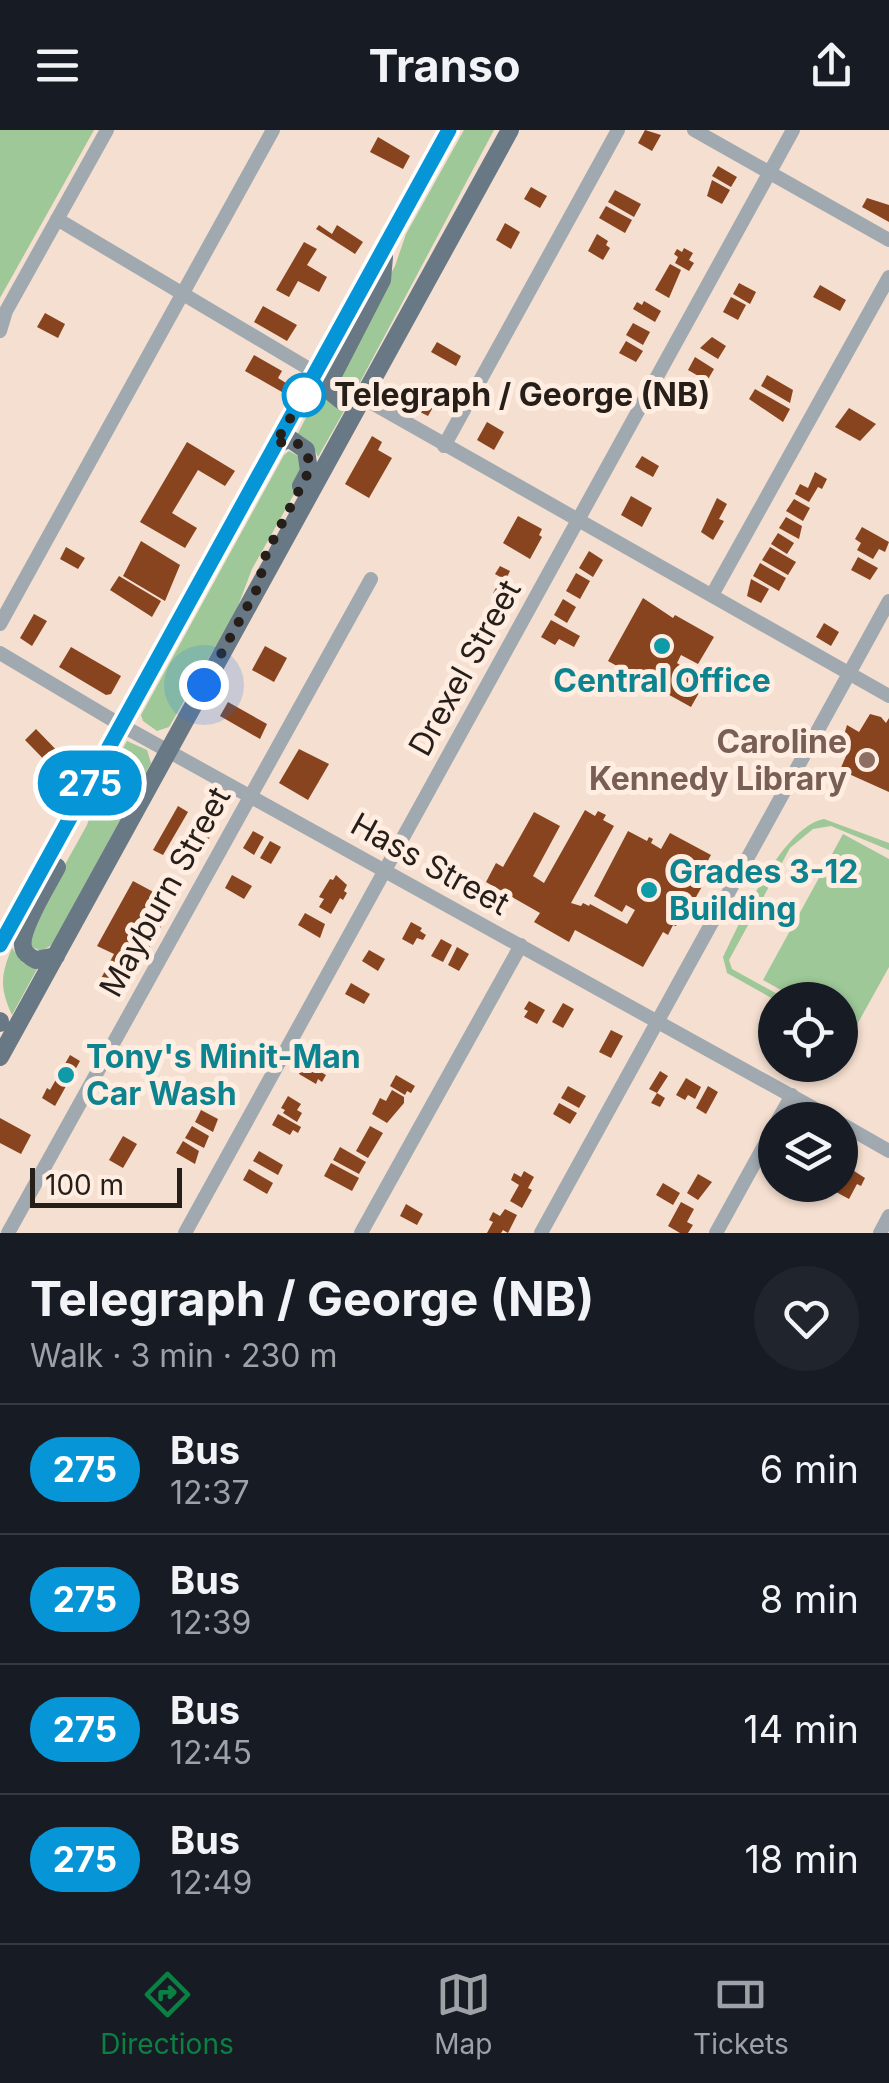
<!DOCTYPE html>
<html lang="en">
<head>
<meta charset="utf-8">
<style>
	:root { --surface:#171b24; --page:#20242c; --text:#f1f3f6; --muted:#9ea1a6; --line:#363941; --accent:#0b8043 }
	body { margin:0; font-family:Inter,sans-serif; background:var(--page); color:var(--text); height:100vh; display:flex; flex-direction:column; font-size:38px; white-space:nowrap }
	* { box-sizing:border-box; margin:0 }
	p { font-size:32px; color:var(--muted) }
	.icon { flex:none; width:55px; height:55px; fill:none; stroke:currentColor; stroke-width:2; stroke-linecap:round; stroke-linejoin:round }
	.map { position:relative; height:1103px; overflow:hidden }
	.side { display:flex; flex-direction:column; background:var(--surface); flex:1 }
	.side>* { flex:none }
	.badge { padding:0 20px; border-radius:32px; font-size:35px; line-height:65px }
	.buttons { position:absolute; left:758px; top:852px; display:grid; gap:20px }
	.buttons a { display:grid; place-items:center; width:100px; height:100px; border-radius:50%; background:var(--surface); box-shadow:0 2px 8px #0004; font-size:50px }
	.scale { position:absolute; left:30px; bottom:25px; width:152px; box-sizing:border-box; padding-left:10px; border:5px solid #261f19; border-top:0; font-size:28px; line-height:35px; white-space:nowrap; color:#261f19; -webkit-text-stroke:8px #ffede1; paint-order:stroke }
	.you { position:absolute; width:50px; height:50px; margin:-25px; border:8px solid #fff; border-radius:50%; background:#1a73e8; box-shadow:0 0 0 15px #1a73e833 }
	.map>.badge { position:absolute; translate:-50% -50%; box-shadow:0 0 0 5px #fff }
	.round { display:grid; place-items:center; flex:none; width:105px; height:105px; border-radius:52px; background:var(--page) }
	.summary { display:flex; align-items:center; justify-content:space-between; height:170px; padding:0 30px }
	h1 { font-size:48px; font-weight:700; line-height:75px }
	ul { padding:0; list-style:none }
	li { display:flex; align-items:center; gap:30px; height:130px; padding:0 30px; border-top:2px solid var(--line) }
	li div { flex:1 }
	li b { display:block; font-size:38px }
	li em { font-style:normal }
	li .badge { min-width:110px; font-weight:700; text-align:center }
	header { display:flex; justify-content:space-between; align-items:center; height:130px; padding:0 30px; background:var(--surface); font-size:45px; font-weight:700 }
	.tab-bar { display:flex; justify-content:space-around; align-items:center; height:140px; border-top:2px solid var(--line); background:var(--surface); font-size:28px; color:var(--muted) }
	.tab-bar a { display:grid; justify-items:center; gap:5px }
	.tab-bar .selected { color:var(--accent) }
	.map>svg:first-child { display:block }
	.green { fill:#9ec898 }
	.building { fill:#88441e }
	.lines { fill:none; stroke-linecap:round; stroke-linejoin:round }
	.minor { stroke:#a1a9b0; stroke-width:14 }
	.major { stroke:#697885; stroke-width:18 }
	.line-casing { stroke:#fff; stroke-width:22 }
	.line { stroke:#0696d7; stroke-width:15 }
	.walk { stroke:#261f19; stroke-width:10; stroke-dasharray:0 18 }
	.stop-dot { fill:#fff; stroke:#0696d7; stroke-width:5 }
	.culture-dot { fill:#0f9aa8; stroke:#ffede1; stroke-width:4 }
	.education-dot { fill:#8d6e63; stroke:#ffede1; stroke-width:4 }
	.labels { text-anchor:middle; stroke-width:10; stroke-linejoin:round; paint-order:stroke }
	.stop-label { font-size:32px; font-weight:bold; fill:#261f19; stroke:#ffede1; text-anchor:start }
	.street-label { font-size:32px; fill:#261f19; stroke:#ffede1 }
	.culture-label { font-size:32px; font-weight:bold; fill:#0d838f; stroke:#ffede1; text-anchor:start }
	.education-label { font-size:32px; font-weight:bold; fill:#785e54; stroke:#ffede1; text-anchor:end }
</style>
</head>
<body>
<header><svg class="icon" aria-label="menu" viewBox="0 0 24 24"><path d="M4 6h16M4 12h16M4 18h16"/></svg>Transo<svg class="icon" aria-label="share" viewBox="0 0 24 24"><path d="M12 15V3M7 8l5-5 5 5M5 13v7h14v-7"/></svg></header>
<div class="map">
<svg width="889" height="1103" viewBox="0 0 889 1103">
	<rect width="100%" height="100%" fill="#f4dfd0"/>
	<path class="green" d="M 0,0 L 94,0 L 0,168 Z
		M 464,0 L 494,0 L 359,254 L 346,261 L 338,254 L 357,206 L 395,136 L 406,104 Z
		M 321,259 L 344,281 L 318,327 L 314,318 L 297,305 Z
		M 289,321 L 300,327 L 302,350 L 252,439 L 236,481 L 169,597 L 157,601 L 143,591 L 141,585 L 284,325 Z
		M 127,611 L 147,620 L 151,633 L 52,815 L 41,821 L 32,817 L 28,810 L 32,794 L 87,695 L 98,663 Z
		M 824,689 L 889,713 L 889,720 L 831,696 L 813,699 L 790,718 L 729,830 L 732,839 L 788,870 L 775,870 L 727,843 L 723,827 C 741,790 783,696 824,689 Z
		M 843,704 L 889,729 L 889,837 L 854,900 L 840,892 L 840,870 L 799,870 L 763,850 Z
		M 12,818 L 23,833 L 37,839 L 12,885 C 0,859 0,846 12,818 Z"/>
	<path class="building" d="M 645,0 L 661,5 L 652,21 L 638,13 Z
		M 378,7 L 410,26 L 403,39 L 370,22 Z
		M 718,36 L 737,47 L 731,57 L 712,46 Z
		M 712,50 L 730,60 L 722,74 L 707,66 Z
		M 531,57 L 547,66 L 540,78 L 524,69 Z
		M 615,60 L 641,74 L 634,87 L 608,72 Z
		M 867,68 L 889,75 L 889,92 L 862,77 Z
		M 606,76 L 632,90 L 625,103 L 599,88 Z
		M 505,93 L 520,102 L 511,119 L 496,110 Z
		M 319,95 L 332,104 L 337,95 L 363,112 L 355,124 L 316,99 Z
		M 597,104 L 608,111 L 606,115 L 610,118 L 603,130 L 588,121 Z
		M 304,112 L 317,119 L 307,135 L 327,147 L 319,162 L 298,151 L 289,167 L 276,160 Z
		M 684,118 L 693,123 L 689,130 L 694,133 L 689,141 L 675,133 L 678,127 L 674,124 L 677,119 L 682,122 Z
		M 670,134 L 681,140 L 669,168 L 655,160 Z
		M 739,153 L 756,162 L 750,174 L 733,164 Z
		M 820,155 L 846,170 L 840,181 L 813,167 Z
		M 731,167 L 746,175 L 738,190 L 723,182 Z
		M 644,171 L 661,181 L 655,192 L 633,179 L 637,172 L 642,175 Z
		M 263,176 L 297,195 L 287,211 L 254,192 Z
		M 45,183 L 65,194 L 58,208 L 37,197 Z
		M 633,193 L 650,202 L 643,215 L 626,205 Z
		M 712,207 L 726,216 L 718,229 L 700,218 Z
		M 626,211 L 643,221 L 636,232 L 619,223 Z
		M 437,212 L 461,226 L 456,236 L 431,222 Z
		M 254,225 L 282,241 L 278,248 L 286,253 L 282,262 L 245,241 Z
		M 695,227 L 714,239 L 707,251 L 688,240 Z
		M 767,245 L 793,260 L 790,273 L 761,256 Z
		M 429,253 L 443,260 L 428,286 L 414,279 Z
		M 595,258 L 616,270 L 610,281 L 589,269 Z
		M 755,259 L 790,279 L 783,292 L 749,269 Z
		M 849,278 L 876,294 L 860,311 L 835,297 Z
		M 487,292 L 504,302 L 494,320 L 477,310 Z
		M 372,306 L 382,312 L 378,320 L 392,328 L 369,368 L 345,354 Z
		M 187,312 L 235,341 L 225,356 L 198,340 L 172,383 L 197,398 L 185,418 L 140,392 Z
		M 642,326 L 659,336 L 653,347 L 635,337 Z
		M 815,342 L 827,349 L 822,359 L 818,357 L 809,372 L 795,364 L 800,354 L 808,358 Z
		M 631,366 L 652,378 L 642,397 L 621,385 Z
		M 717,368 L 727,374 L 719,389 L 724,391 L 713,410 L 701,402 Z
		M 794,369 L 810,378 L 803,391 L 786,381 Z
		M 518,386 L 542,399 L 539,405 L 542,407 L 530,429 L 503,413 Z
		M 786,387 L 802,396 L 799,409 L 779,398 Z
		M 862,397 L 889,412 L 885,422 L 879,419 L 873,429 L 857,420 L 861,413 L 855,409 Z
		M 778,403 L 794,413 L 787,424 L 771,414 Z
		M 141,411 L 180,435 L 165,471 L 123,446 Z
		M 66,417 L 85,428 L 78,439 L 60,429 Z
		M 770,417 L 796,432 L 788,445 L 762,430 Z
		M 589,421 L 603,430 L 593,447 L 579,438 Z
		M 858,427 L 878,438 L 870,450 L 851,440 Z
		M 760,433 L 786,448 L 779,461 L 753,446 Z
		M 500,436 L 510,441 L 506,449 L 515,455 L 506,471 L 493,463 L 502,448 L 495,444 Z
		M 576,443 L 590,451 L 580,469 L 566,461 Z
		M 119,446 L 161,471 L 152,487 L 110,460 Z
		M 751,449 L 769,459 L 761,473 L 747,466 Z
		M 643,468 L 673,488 L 675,485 L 714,507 L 698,534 L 681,525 L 677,533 L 705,552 L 691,577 L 608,531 Z
		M 563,469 L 576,477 L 567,493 L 554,485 Z
		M 34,484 L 47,491 L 32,516 L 20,508 Z
		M 551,490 L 580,506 L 574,517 L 559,509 L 555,515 L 541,507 Z
		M 824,493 L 839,502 L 831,516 L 816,507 Z
		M 265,516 L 287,528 L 274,552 L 252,540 Z
		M 71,517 L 121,546 L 111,564 L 106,565 L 59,537 Z
		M 228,572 L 267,594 L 260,609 L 220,586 Z
		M 870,584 L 881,587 L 886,593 L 889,588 L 889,662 L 840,640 L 849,619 L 841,615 L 847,595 L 859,602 Z
		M 36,599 L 68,632 L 57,643 L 25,610 Z
		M 299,619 L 329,634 L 308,670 L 279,653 Z
		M 178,676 L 188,682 L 163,725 L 153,720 Z
		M 585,680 L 595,686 L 598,681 L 606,685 L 603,690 L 614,696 L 571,773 L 581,776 L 583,773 L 589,776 L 590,774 L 627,794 L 635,780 L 626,775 L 622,782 L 594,766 L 628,701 L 647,711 L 649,707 L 653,709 L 651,713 L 661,719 L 670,703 L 711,725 L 697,750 L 704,753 L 692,774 L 685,771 L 677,785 L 682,787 L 676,796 L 673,795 L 668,805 L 663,802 L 643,837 L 575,800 L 569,812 L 534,792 L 540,783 L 486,752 L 496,733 L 503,737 L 534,682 L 560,696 L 533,746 L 544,753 Z
		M 195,695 L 211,705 L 191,740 L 175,731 Z
		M 253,701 L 264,707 L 254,725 L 243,718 Z
		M 270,711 L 281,717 L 271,734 L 260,728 Z
		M 232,745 L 252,756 L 244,769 L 225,758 Z
		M 336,745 L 347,755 L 344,761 L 347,763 L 343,770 L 340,768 L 331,784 L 319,777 L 324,769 L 319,767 L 330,749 L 333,750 Z
		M 133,751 L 174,773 L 120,870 L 97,856 L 114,824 L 97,816 Z
		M 305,783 L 325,794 L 320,808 L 298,795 Z
		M 411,792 L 422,798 L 420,801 L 426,805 L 423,810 L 417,808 L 413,815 L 402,809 Z
		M 441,809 L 452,815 L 443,832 L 431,826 Z
		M 457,817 L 469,824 L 459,841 L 448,835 Z
		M 369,820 L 385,829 L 378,841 L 362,831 Z
		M 351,853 L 370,864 L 364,874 L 345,864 Z
		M 529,871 L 545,880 L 537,894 L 524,887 L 528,881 L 524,879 Z
		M 563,873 L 574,879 L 563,898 L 552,892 Z
		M 611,900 L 623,906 L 611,928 L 599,922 Z
		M 70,925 L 80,931 L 55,976 L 42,968 L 47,958 L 50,960 Z
		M 305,933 L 326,945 L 322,952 L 318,949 L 316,954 L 299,944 Z
		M 660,941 L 668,946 L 657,963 L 665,968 L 660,977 L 651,973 L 657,963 L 649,959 Z
		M 396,945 L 415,956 L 411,963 L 407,961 L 405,965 L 390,956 Z
		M 686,948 L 701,957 L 695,969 L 688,965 L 685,970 L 676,965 Z
		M 568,956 L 586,966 L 579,978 L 561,968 Z
		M 708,956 L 718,962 L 706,984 L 696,978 Z
		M 392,960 L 404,967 L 404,973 L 387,993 L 372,984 L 380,968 L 386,971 Z
		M 288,966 L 301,974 L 297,980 L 302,983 L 297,992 L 283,983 L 285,980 L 281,978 Z
		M 559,973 L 577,983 L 570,994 L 553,984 Z
		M 201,980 L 218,989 L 213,1002 L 195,992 Z
		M 278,984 L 301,997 L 298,1003 L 293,1000 L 290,1005 L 272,995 Z
		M 0,988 L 31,1005 L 21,1024 L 0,1013 Z
		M 192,996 L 209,1006 L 204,1018 L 185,1008 Z
		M 370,996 L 383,1003 L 368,1028 L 356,1021 Z
		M 123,1006 L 137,1014 L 123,1038 L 109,1030 Z
		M 183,1011 L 199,1021 L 195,1034 L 176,1023 Z
		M 340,1017 L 366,1032 L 359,1044 L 333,1030 Z
		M 259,1021 L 283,1035 L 278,1045 L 253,1031 Z
		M 840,1032 L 865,1048 L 861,1056 L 857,1054 L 849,1069 L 823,1055 L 840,1055 Z
		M 331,1033 L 359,1048 L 352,1061 L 324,1046 Z
		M 249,1039 L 273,1053 L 267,1064 L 243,1050 Z
		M 524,1041 L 534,1047 L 528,1058 L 532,1060 L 522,1078 L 510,1071 L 519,1055 L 511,1050 L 514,1043 L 521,1047 Z
		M 698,1044 L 712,1052 L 698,1070 L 687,1063 Z
		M 663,1053 L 680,1063 L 673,1075 L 656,1065 Z
		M 681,1072 L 694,1079 L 687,1092 L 693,1095 L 688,1103 L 680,1103 L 668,1096 Z
		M 406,1074 L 423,1084 L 417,1095 L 400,1086 Z
		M 505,1079 L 517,1085 L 508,1103 L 503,1100 L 501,1103 L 487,1103 L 493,1092 L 489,1090 L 493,1082 L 500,1086 Z"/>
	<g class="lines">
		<path class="minor" d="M 694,0 L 889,110
			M 57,89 L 316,243
			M 0,201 L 6,181 L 107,0
			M 363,268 L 889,566
			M 444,316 L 618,0
			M 712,465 L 889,147
			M 0,494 L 273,0
			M 0,523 L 121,595 L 835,990
			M 778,990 L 792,965
			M 840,993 L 889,1021
			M 8,1103 L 371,449
			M 185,1103 L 793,0
			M 361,1103 L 521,815
			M 541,1103 L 889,471
			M 716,1103 L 775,996
			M 880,1103 L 889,1086"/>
		<path class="major" d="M 363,268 L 342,271 L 331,262 L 330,251 L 382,150 L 384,127
			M 275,314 L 290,309 L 306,320 L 309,341 L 301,356
			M 0,815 L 449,0
			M 56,826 L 36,830 C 32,828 26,825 24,820 C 16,804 49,753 57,737
			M 0,891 L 0,893
			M 0,927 L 510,0"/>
	</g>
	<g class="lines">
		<defs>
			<path id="line" d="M 0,815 L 449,0"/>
		</defs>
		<use href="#line" class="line-casing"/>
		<use href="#line" class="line"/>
		<path class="walk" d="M 204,555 L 258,457 L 266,424 L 309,341 C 310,325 305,316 290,310 L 275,314 L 304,265"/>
	</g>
	<circle class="stop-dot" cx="304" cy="265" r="20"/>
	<g class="culture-dot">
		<circle cx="662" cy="516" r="10"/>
		<circle cx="649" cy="760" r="10"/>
		<circle cx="66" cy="945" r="10"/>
	</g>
	<circle class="education-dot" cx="867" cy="630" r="10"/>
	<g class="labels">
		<g class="stop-label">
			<text x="334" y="276">Telegraph / George (NB)</text>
		</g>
		<g class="street-label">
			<text transform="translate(465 538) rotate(-61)" y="11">Drexel Street</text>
			<text transform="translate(430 734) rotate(29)" y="11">Hass Street</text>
			<text transform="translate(165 762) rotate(-61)" y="11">Mayburn Street</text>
		</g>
		<g class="culture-label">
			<text x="662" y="562" text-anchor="middle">Central Office</text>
			<text x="669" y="753">Grades 3-12<tspan x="669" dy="37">Building</tspan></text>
			<text x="86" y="938">Tony's Minit-Man<tspan x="86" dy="37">Car Wash</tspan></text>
		</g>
		<g class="education-label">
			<text x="847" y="623">Caroline<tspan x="847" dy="37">Kennedy Library</tspan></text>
		</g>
	</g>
</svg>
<div class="buttons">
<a><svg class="icon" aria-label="locate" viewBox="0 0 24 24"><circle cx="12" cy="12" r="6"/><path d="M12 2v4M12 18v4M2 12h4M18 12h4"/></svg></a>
<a><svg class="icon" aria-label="layers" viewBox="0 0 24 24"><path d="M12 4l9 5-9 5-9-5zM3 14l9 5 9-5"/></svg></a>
</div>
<div class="scale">100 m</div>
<div class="you" style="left:204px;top:555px"></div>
<b class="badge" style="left:90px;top:653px;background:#0696d7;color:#fff">275</b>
</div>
<section class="side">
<div class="summary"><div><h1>Telegraph / George (NB)</h1><p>Walk · 3 min · 230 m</p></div><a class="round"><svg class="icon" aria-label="heart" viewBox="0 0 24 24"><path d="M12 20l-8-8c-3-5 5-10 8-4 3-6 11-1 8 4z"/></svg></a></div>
<ul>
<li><span class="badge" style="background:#0696d7;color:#fff">275</span><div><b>Bus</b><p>12:37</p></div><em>6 min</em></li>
<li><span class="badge" style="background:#0696d7;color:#fff">275</span><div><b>Bus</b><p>12:39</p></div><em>8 min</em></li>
<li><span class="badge" style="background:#0696d7;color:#fff">275</span><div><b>Bus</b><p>12:45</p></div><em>14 min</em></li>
<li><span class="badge" style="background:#0696d7;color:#fff">275</span><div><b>Bus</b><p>12:49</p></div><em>18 min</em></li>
</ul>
</section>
<nav class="tab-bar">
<a class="selected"><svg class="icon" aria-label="directions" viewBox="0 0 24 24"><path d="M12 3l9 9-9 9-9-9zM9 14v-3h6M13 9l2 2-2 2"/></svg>Directions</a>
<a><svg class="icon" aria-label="map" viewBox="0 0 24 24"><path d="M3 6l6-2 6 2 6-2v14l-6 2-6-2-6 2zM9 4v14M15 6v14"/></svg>Map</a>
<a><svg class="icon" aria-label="tickets" viewBox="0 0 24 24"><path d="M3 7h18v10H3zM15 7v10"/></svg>Tickets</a>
</nav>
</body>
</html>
